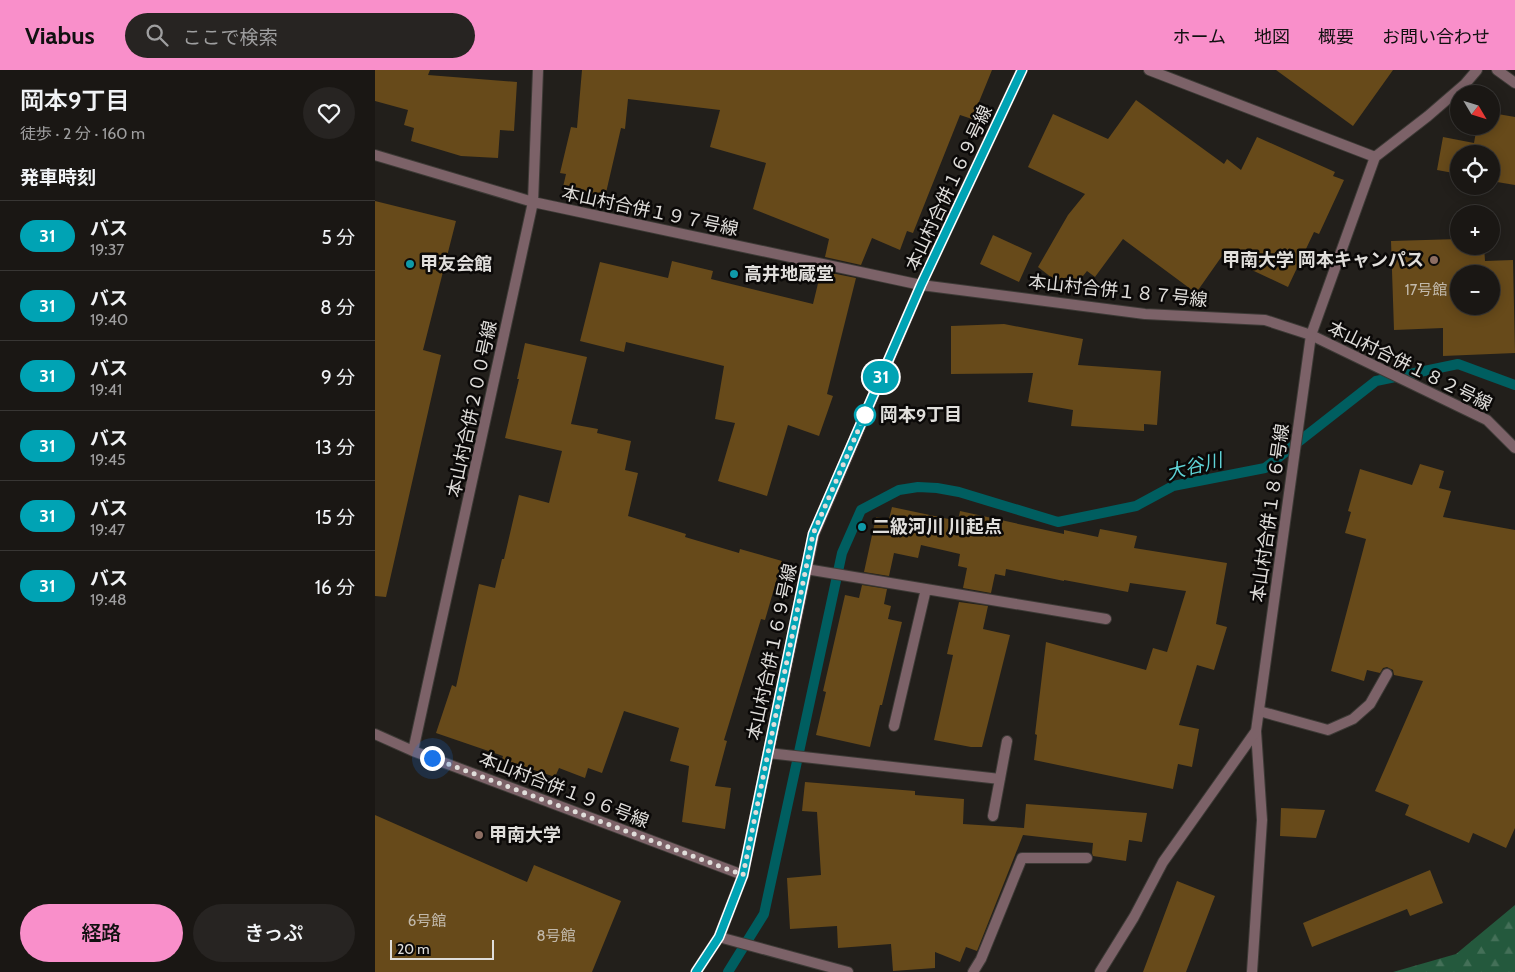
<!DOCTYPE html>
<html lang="ja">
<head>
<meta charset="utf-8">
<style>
	:root { --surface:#1a1714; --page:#272422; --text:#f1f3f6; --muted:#9f9fa0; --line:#383634; --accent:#f98fca }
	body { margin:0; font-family:Cabin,"Noto Sans JP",sans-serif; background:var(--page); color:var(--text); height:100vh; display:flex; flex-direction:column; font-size:19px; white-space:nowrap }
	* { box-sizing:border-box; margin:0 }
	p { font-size:16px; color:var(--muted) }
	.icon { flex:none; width:28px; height:28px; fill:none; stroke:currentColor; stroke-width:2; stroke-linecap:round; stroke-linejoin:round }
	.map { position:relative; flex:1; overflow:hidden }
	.drawer { display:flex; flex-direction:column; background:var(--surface); width:375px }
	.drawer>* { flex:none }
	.badge { padding:0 10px; border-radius:16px; font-size:18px; line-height:32px }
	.needle { width:32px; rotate:128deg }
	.controls { position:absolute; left:1075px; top:15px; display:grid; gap:10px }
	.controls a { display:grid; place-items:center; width:50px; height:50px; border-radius:50%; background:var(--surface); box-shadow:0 2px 12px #0003,0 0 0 1px var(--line); font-size:25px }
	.scale { position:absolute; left:15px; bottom:12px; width:104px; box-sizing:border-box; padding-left:5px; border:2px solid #e0dedb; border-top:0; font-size:14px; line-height:18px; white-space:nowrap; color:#e0dedb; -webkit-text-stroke:4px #0b0908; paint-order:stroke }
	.you { position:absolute; width:25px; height:25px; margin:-12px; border:4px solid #fff; border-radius:50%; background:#1a73e8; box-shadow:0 0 0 8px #1a73e833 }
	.map>.badge { position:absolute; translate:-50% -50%; box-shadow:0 0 0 2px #fff }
	h2 { padding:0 20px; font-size:19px; line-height:45px }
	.round { display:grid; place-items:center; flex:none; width:52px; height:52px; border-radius:26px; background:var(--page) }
	.summary { display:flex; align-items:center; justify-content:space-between; height:85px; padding:0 20px }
	h1 { font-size:24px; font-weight:600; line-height:38px }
	.primary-button { display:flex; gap:10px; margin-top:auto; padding:10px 20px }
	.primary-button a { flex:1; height:58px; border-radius:30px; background:var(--accent); color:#111; font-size:20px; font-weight:600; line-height:58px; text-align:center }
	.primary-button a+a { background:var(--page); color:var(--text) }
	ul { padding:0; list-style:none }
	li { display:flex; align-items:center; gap:15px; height:70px; padding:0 20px; border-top:1px solid var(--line) }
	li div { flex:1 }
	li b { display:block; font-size:19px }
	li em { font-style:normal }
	li .badge { min-width:55px; font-weight:700; text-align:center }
	header { display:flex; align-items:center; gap:30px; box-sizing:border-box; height:70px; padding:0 25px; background:var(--accent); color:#111 }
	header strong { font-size:24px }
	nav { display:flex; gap:28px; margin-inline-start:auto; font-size:18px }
	.search { width:350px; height:45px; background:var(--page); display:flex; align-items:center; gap:12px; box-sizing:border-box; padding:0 18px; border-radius:28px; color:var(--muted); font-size:19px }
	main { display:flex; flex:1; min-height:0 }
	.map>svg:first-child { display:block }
	.forest { fill:url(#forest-firs) }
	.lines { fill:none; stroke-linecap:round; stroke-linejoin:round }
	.stream { stroke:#005e60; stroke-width:10 }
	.building { fill:#674a1a; fill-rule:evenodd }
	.lane-casing { stroke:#3d3a36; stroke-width:12 }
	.street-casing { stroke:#3d3a36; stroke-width:12 }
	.secondary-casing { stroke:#3d3a36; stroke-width:12 }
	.lane { stroke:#7c6268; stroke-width:10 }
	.street { stroke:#7c6268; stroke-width:10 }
	.secondary { stroke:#b18891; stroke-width:10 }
	.line-casing { stroke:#fff; stroke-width:11 }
	.line { stroke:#00a3b4; stroke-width:8 }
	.walk { stroke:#e0dedb; stroke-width:5; stroke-dasharray:0 9 }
	.education-dot { fill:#8d6e63; stroke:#0b0908; stroke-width:2 }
	.culture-dot { fill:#0f9aa8; stroke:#0b0908; stroke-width:2 }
	.stop-dot { fill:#fff; stroke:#00a3b4; stroke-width:2.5 }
	.labels { text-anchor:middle; stroke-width:5; stroke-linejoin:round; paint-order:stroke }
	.number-label { font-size:15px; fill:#c2b9ab }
	.street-label { font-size:18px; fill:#e0dedb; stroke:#0b0908 }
	.poi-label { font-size:18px; font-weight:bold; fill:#e0dedb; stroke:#0b0908; text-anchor:start }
	.stop-label { font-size:18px; font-weight:bold; fill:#e0dedb; stroke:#0b0908; text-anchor:start }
	.water-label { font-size:19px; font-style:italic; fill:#5fd3d6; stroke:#0b0908 }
</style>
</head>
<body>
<header>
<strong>Viabus</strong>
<div class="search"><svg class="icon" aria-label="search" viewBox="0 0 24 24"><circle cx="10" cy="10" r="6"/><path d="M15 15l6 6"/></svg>ここで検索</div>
<nav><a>ホーム</a><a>地図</a><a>概要</a><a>お問い合わせ</a></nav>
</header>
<main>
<section class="drawer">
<div class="summary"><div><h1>岡本9丁目</h1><p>徒歩 · 2 分 · 160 m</p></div><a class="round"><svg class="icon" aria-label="heart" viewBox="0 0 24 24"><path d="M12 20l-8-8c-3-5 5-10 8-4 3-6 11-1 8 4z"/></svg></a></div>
<h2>発車時刻</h2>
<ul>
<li><span class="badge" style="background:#00a3b4;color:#fff">31</span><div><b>バス</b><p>19:37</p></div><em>5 分</em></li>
<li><span class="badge" style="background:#00a3b4;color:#fff">31</span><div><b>バス</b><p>19:40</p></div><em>8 分</em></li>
<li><span class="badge" style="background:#00a3b4;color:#fff">31</span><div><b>バス</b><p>19:41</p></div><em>9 分</em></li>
<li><span class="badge" style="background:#00a3b4;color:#fff">31</span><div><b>バス</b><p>19:45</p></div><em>13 分</em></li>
<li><span class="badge" style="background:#00a3b4;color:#fff">31</span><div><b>バス</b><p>19:47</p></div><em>15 分</em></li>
<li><span class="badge" style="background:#00a3b4;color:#fff">31</span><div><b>バス</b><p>19:48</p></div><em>16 分</em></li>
</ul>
<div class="primary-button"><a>経路</a><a>きっぷ</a></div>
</section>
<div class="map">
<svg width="1140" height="902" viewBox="0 0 1140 902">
	<defs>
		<pattern id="forest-firs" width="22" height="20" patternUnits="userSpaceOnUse" patternTransform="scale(1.25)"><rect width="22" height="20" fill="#24593d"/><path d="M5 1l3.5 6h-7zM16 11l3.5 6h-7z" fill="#447058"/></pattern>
	</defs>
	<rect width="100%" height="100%" fill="#221f1b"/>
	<path class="forest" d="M 1140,835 L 1140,902 L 1018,902 L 1081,884 Z"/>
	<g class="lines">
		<path class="stream" d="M 353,902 L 389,844 L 467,483 L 486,440 L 524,420 L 543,417 L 562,418 L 584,422 L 683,452 L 761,436 L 798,416 L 890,398 L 1001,311 L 1083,294 L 1140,315"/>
	</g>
	<path class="building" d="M 0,0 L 55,0 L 53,5 L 142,12 L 139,61 L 125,60 L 123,88 L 86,86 L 36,71 L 39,58 L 29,55 L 33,40 L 0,31 Z
		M 207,0 L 617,0 L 597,49 L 585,45 L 538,163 L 532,161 L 525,180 L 497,168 L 486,195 L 450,187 L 454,169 L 378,139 L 391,93 L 335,77 L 345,40 L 253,29 L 250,59 L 246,58 L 230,127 L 188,117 L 191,104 L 185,103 L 196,57 L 202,58 Z
		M 901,0 L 1018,0 L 978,56 Z
		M 761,30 L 849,94 L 852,89 L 866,100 L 882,67 L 960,102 L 958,106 L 969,110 L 944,164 L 939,162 L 913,217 L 847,186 L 821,223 L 748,169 L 720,207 L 712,201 L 695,222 L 663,197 L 693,145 L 710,124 L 653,97 L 678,44 L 733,69 Z
		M 1117,43 L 1140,47 L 1140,115 L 1116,111 L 1116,84 L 1084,84 L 1084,104 L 1062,100 L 1068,67 L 1099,73 L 1102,56 L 1116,56 Z
		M 0,131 L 81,151 L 48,280 L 66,285 L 11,527 L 0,526 Z
		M 618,165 L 657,183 L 644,212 L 605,194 Z
		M 1084,169 L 1084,176 L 1109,176 L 1110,191 L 1138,190 L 1140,283 L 1068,286 L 1068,258 L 1019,260 L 1016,171 ZM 1084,204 L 1116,204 L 1116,236 L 1084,236 Z
		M 297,191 L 338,201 L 336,209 L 438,234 L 446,201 L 481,208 L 452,324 L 458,326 L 444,366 L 413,355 L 392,426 L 343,411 L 360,353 L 340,349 L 349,296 L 251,272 L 249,282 L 205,271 L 225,192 L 293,208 Z
		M 629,254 L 708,269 L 703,295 L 786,301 L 782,355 L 769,354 L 769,361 L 696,356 L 698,340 L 653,332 L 658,303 L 576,304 L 576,256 Z
		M 150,273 L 212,287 L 196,354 L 223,359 L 222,363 L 256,371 L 250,400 L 263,403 L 253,446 L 311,464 L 310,467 L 364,483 L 365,479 L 407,491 L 390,550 L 386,549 L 349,670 L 352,671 L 340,716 L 356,718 L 350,759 L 307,752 L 314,696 L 295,691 L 304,658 L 249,641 L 227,703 L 213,698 L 210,708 L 184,698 L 180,707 L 127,689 L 128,686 L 61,663 L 77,615 L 81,617 L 104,514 L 120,518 L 127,489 L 129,489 L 144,425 L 174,433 L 187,381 L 130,368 L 144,309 L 142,309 Z
		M 1045,394 L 1069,401 L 1064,418 L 1076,421 L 1068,447 L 1140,460 L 1140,758 L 1131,778 L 1098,763 L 1094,773 L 1030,745 L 1034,735 L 1000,721 L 1048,611 L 1019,605 L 1018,600 L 1012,597 L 1008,598 L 1005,603 L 992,600 L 989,611 L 956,601 L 991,469 L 970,463 L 976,442 L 973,441 L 985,399 L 1037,415 Z
		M 517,437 L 583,451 L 585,441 L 689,464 L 689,460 L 723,467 L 725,459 L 762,466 L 759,478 L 852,493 L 841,554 L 852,557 L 839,600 L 822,595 L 804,655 L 824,659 L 817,697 L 803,694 L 798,719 L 659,690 L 662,665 L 660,664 L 671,572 L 771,600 L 778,578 L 792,582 L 811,521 L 755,513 L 753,522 L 689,510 L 689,511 L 631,499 L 630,506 L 620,504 L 616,523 L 588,518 L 592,498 L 583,496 L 585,484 L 546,475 L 543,488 L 519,483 L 514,506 L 489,502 L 501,447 L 514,449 Z
		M 487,515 L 512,519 L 509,534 L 516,536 L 513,549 L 527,552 L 507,635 L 505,635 L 495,677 L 441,665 L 451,622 L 448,621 L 470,525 L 484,528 Z
		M 584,532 L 613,536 L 608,559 L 635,565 L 607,677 L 596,677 L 559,670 L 578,585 L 572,584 Z
		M 430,712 L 540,721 L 540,725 L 589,729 L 588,754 L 649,758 L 651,734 L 772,743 L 767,772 L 754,770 L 751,791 L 718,786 L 717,783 L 718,773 L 648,765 L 602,881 L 591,877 L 585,892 L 560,882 L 560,898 L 518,901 L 516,874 L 463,878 L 462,856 L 415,859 L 412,808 L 446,805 L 442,742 L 427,741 Z
		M 906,738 L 950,740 L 941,768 L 905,766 Z
		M 0,745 L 152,812 L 159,795 L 246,831 L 217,902 L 0,902 Z
		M 1055,800 L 1068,833 L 1035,846 L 1032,839 L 937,877 L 928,853 Z
		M 802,811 L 840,826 L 811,902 L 768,902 Z"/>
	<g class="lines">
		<defs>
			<path id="lane" d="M 936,265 L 1112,350 L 1140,378
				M 431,499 L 731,549
				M 884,641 L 953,660 L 978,649 L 995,634 L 1012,604
				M 519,656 L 551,519
				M 393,683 L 625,709
				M 618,746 L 632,671
				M 598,902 L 606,889 L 647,788 L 712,788
				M 877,902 L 887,750 L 881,661"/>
			<path id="street" d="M 774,0 L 1000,87
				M 1122,0 L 1140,13
				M 0,85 L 158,132 L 546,215 L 770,244 L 890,250 L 936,265
				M 0,664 L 38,681 L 368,805
				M 38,681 L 158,132 L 163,0
				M 344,867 L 473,902
				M 725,902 L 759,847 L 788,792 L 881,661 L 936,265 L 1000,87 L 1053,46 L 1090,14 L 1102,0"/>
			<path id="secondary" d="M 321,902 L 344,867 L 368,805 L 439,464 L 546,215 L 647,0"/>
		</defs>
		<use href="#lane" class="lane-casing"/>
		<use href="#street" class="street-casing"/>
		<use href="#secondary" class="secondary-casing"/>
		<use href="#lane" class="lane"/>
		<use href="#street" class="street"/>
		<use href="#secondary" class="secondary"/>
	</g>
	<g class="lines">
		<defs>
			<path id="line" d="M 321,902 L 344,867 L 368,805 L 438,464 L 546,215 L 647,0"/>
		</defs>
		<use href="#line" class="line-casing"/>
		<use href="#line" class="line"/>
		<path class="walk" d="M 57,688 L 368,805 L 438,464 L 492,340 L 490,345"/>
	</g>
	<g class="education-dot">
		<circle cx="1059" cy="190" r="5"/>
		<circle cx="104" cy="765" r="5"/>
	</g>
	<g class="culture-dot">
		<circle cx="35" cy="194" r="5"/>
		<circle cx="359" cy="204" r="5"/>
		<circle cx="487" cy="457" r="5"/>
	</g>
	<circle class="stop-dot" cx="490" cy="345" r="10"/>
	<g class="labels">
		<g class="number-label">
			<text x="1051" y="225">17号館</text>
			<text x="52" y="856">6号館</text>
			<text x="181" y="871">8号館</text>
		</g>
		<g class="street-label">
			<text transform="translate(574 118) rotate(-65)" y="6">本山村合併１６９号線</text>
			<text transform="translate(275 141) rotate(12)" y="6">本山村合併１９７号線</text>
			<text transform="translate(743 221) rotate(6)" y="6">本山村合併１８７号線</text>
			<text transform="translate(1035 296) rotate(26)" y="6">本山村合併１８２号線</text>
			<text transform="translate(97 339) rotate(-78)" y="6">本山村合併２００号線</text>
			<text transform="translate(895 443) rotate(-82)" y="6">本山村合併１８６号線</text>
			<text transform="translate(397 582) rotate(-78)" y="6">本山村合併１６９号線</text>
			<text transform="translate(189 720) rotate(21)" y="6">本山村合併１９６号線</text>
		</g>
		<g class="poi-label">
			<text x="1049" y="196" text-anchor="end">甲南大学 岡本キャンパス</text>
			<text x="45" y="200">甲友会館</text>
			<text x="369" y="210">高井地蔵堂</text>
			<text x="497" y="463">二級河川 川起点</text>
			<text x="114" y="771">甲南大学</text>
		</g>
		<g class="stop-label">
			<text x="505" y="351">岡本9丁目</text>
		</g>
		<g class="water-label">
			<text transform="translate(819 396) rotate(-14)" y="7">大谷川</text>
		</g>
	</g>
</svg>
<div class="controls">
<a><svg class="needle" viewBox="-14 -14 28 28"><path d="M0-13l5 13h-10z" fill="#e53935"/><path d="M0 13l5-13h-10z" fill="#9f9fa0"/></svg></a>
<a><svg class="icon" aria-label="locate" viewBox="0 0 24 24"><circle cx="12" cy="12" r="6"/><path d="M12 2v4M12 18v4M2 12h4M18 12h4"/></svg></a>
<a>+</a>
<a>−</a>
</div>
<div class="scale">20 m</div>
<div class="you" style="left:57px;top:688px"></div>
<b class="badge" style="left:506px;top:307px;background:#00a3b4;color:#fff">31</b>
</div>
</main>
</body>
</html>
